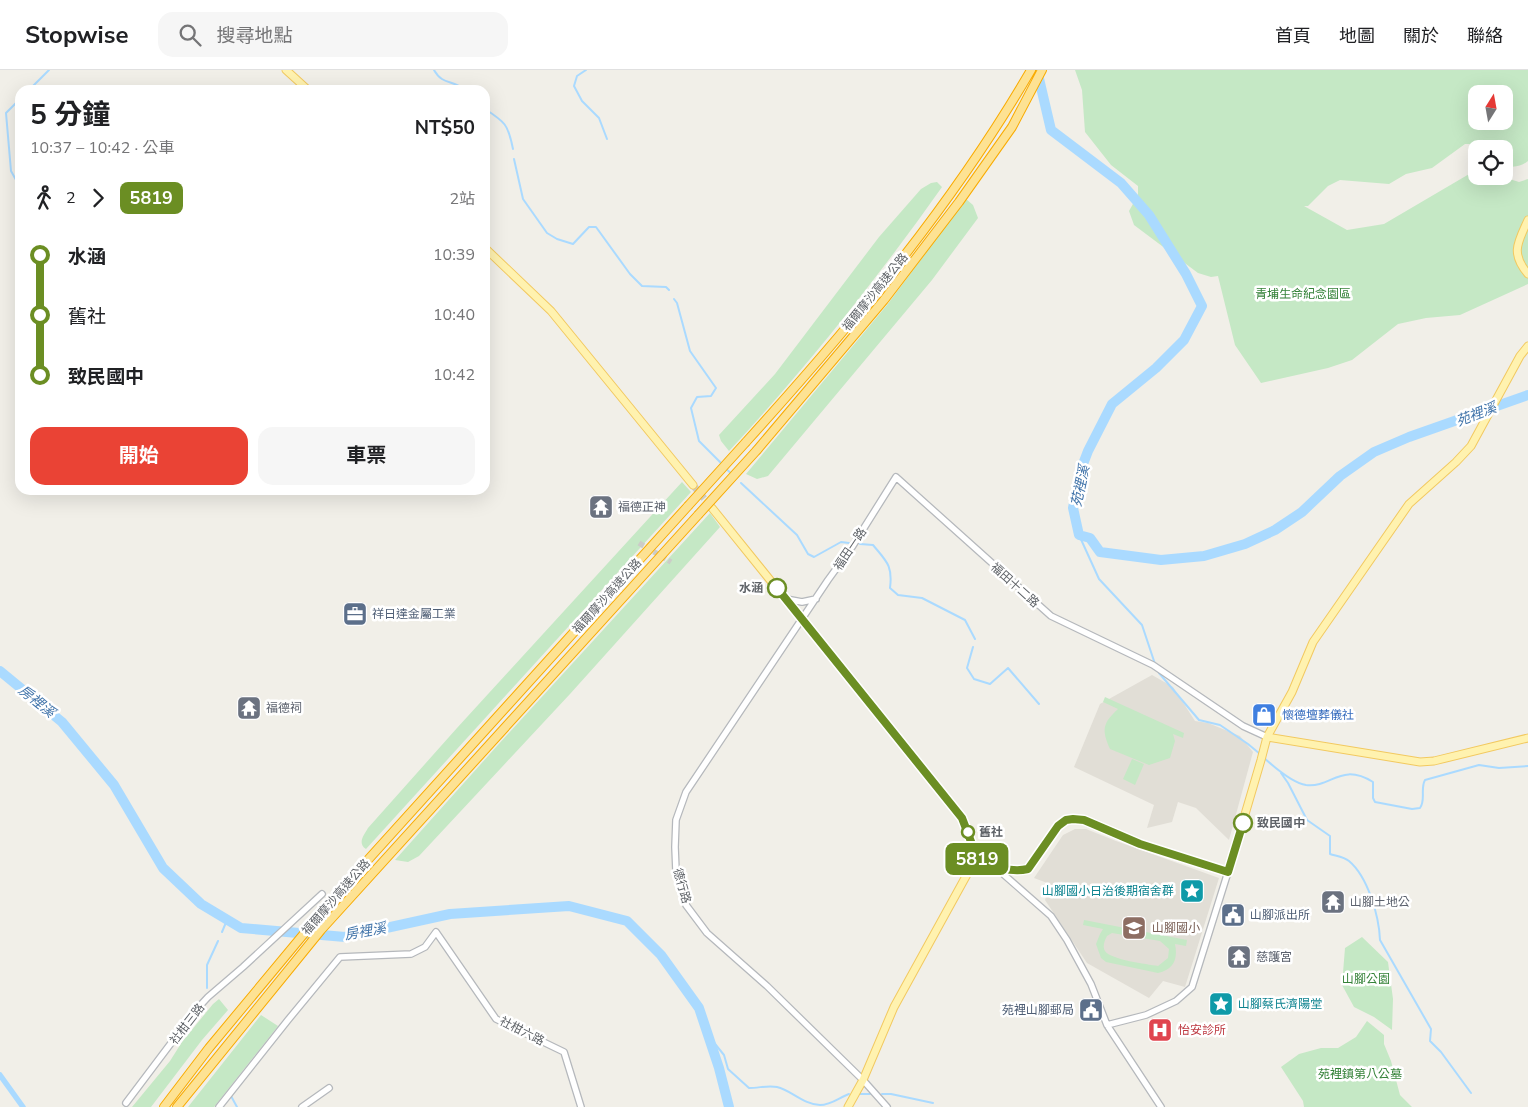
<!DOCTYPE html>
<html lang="zh-TW">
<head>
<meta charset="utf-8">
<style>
	:root { --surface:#fff; --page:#f6f6f6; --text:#202124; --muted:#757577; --line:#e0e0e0; --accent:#ea4335 }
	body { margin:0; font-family:"Nunito Sans","Noto Sans TC",sans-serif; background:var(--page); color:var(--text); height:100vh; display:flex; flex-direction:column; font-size:19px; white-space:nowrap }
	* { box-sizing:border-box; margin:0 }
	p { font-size:16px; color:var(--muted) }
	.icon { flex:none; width:28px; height:28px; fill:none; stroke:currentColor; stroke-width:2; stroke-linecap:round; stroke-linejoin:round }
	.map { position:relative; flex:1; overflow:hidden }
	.panel { position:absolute; left:15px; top:15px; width:475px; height:410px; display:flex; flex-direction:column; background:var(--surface); border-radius:15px; box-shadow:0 5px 20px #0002 }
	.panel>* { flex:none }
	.badge { padding:0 10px; border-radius:8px; font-size:18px; line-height:32px }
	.needle { width:32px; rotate:11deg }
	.tools { position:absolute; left:1468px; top:15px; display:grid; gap:10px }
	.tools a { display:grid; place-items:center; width:45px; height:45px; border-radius:10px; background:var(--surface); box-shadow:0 5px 20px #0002; font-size:25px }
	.map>.badge { position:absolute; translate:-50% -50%; box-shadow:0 0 0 2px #fff }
	.legs { display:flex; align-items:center; gap:8px; height:55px; padding:0 15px; font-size:16px }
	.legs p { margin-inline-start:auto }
	.head { display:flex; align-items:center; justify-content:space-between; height:85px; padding:0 15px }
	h1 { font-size:28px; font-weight:700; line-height:38px }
	.action { display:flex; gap:10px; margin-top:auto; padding:10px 15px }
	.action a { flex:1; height:58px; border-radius:15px; background:var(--accent); color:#fff; font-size:20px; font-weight:700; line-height:58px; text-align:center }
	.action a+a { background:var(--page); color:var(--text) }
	ul { padding:0 15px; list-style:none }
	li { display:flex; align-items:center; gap:18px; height:60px; font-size:19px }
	li i { display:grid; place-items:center; width:8px; height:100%; margin:0 6px; background:currentColor }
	li i::after { content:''; width:12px; height:12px; margin:-6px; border:4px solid; border-radius:50%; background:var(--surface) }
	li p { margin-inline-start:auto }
	li:first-child i { background:linear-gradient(#0000 50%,currentColor 0) }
	li:last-child i { background:linear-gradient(currentColor 50%,#0000 0) }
	header { display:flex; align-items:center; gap:30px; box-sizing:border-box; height:70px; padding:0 25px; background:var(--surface); border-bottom:1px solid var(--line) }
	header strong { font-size:24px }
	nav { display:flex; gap:28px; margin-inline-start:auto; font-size:18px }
	.search { width:350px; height:45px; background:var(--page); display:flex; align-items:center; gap:12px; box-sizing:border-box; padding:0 18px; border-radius:15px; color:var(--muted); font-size:19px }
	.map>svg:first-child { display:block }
	.education { fill:#e1ded6 }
	.green { fill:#c5e8c5; fill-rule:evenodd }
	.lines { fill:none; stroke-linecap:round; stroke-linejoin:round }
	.stream { stroke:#aadaff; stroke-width:2 }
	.canal { stroke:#aadaff; stroke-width:5.5 }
	.river { stroke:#aadaff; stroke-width:10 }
	.minor-tunnel { stroke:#ccccc8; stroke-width:5.5; stroke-dasharray:5.5 3; stroke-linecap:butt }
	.major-tunnel { stroke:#ccccc8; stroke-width:7; stroke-dasharray:7 3.5; stroke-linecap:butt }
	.minor-casing { stroke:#b5b8bc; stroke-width:8 }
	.major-casing { stroke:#f2c960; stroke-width:9 }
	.highway-casing { stroke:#f9ab00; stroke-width:10 }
	.minor { stroke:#fff; stroke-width:5.5 }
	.major { stroke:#fff2af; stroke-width:7 }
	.highway { stroke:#fde293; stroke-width:8 }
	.highway-bridge-casing { stroke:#f9ab00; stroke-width:10; stroke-linecap:butt }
	.highway-bridge { stroke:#fde293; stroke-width:8 }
	.line-1-casing { stroke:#fff; stroke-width:11 }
	.line-1 { stroke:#6b8e23; stroke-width:8 }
	.stop-1-dot { fill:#fff; stroke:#6b8e23; stroke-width:2.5 }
	.labels { text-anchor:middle; stroke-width:5; stroke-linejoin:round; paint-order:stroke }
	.street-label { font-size:12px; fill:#5f6368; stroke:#fff }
	.park-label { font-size:12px; fill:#348238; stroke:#fff }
	.worship-label { font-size:12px; fill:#5b616d; stroke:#fff; text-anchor:start }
	.stop-label { font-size:12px; font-weight:bold; fill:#5f6368; stroke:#fff; text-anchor:start }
	.service-label { font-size:12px; fill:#4e5e75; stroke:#fff; text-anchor:start }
	.shop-label { font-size:12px; fill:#366cbe; stroke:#fff; text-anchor:start }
	.culture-label { font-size:12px; fill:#0d838f; stroke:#fff; text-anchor:end }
	.education-label { font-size:12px; fill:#785e54; stroke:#fff; text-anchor:start }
	.health-label { font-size:12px; fill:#be3a42; stroke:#fff; text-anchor:start }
	.water-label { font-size:14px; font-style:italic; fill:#4174aa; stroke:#fff }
</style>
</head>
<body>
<header>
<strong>Stopwise</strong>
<div class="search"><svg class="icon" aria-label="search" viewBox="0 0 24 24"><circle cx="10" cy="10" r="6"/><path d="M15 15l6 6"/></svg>搜尋地點</div>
<nav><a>首頁</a><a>地圖</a><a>關於</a><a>聯絡</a></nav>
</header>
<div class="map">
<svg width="1528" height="1037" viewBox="0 0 1528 1037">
	<rect width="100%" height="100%" fill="#f1efe8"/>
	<path class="education" d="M 1152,605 L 1173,617 L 1195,651 L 1208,653 L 1240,666 L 1253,682 L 1229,770 L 1196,738 L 1178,732 L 1172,752 L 1147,758 L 1154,735 L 1074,697 L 1100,634 Z
		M 1075,759 L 1086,759 L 1116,771 L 1219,808 L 1185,917 L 1163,911 L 1149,928 L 1087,893 L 1045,830 L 1050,814 L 1034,808 L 1063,765 Z"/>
	<path class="green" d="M 1075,0 L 1528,0 L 1528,91 C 1521,97 1512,98 1504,95 L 1504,79 L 1477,79 L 1472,74 L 1465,74 L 1432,98 L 1406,104 L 1389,114 L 1340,110 L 1328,116 L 1308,136 L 1304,136 L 1347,160 L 1384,154 L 1476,100 L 1476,106 L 1500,106 L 1519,112 L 1528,109 L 1528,214 L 1460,245 L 1426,248 L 1398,254 L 1352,290 L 1328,298 L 1261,313 L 1235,275 L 1218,206 L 1211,207 L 1198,203 L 1134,155 L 1129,141 L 1138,125 L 1138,116 L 1111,95 L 1085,62 L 1082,20 ZM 1476,24 L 1504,24 L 1504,51 L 1476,51 Z
		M 937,112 L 942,117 C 877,209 806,298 729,381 L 721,371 L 719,365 L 775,304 L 879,167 L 921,119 L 931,113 Z
		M 966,129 L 973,135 L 978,148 L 932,210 L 768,406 L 757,409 L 746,404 L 887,235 Z
		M 682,412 L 691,422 L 366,779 C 357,773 364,765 368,758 L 457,658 Z
		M 710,443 L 720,457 L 570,624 L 419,786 L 408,792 L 395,790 L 497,676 Z
		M 1105,627 L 1184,663 L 1183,668 L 1173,664 L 1175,671 L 1170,688 L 1149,695 L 1110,679 C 1101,659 1103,653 1118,639 L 1103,632 Z
		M 1132,689 L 1144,694 L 1135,715 L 1123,709 Z
		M 1084,850 L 1187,870 L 1186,876 L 1175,874 C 1178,889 1174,899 1158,903 L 1106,892 L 1101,888 L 1096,874 L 1100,864 L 1103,859 L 1083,855 ZM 1112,863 L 1160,871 L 1169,879 L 1168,888 L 1158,896 C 1147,894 1111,890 1105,881 C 1102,876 1105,870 1107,866 Z
		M 1362,867 L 1388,892 L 1393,929 L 1392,960 L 1374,947 L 1354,937 L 1342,915 L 1345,878 Z
		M 219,929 L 228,940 L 202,970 L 151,1037 L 132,1037 L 170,991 L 182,972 L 213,934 Z
		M 261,945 L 278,956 L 214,1037 L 188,1037 Z
		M 1367,951 L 1384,965 L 1384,974 L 1391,991 L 1400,1025 L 1412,1037 L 1304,1037 L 1303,1031 L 1281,997 L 1299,984 L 1321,978 L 1338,978 L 1356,967 Z"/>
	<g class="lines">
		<path class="stream" d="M 434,0 C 443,16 453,9 464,20
			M 586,0 L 577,6 L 574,16 L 582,31 L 599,48 L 607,69
			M 29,20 L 49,0
			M 20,29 L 6,43 L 11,101 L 20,117
			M 485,39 C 505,52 508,54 513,79
			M 514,89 L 523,129 L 547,163 L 557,169 L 573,174 L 589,157 L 596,157 L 630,204 L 642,216 L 666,217 L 669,220
			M 674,229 L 677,233 L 690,281 L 716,318 L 711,326 L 697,327 L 691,338 L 699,371 L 722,394
			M 725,398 L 733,405
			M 741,413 L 797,465 L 808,484 L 814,487 L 841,472 L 849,473
			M 1079,465 L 1099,509 L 1142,555 L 1155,594
			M 860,474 L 873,475 C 886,491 893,495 890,518 L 898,525 L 922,528 L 965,550 L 975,569
			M 973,577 L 967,598 L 974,609 L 990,614 L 1008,598 L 1039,634
			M 1159,603 L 1199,650 L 1220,655 L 1248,674 L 1260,684
			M 1263,687 C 1274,697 1292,713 1306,715 C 1332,718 1340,692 1373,712 L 1373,728 L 1375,732 L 1412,739 L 1420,738 C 1426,730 1420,719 1425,710 L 1479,695 L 1499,698 L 1528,696
			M 1281,703 L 1288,713 L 1307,750 L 1330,766 L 1330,784 C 1336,786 1344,787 1349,791 C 1368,807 1379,846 1380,870 L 1431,959 L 1430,971 L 1441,982 L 1471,1023
			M 222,862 L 227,850
			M 207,918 L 207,895 L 218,871
			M 707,964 L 724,985 L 728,999 L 749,1018 C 759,1018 768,1015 777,1017 C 791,1020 804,1035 820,1035 C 831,1035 840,1027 849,1024
			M 860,1024 L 870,1024
			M 882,1024 L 891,1024 L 933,1033
			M 231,1026 L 237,1037"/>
		<path class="canal" d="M 0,1005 L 23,1037"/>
		<path class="river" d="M 1037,0 L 1051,60 L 1121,113 L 1149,145 L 1186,204 L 1202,236 L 1184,270 L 1156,298 L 1112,334 L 1088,381 L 1080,402 L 1073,438 L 1079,465 L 1090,468 L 1100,482 L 1161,490 L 1204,486 L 1245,474 L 1275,460 L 1302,442 L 1340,406 L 1374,382 L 1409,367 L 1528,325
			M 0,601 L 62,652 L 114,715 L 163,798 L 201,834 L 241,858 L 345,867 L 450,844 L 569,836 L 627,851 L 661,885 L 699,938 L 719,998 L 729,1037"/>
		<path class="minor-tunnel" d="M 639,473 L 671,492"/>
		<path class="major-tunnel" d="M 693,415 L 712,438"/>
		<defs>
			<path id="minor" d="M 786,529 L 802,532 L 816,529
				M 994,796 L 1051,846 L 1067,870 L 1091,914 L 1107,955 L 1161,1037
				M 1107,955 L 1146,945 L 1176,931 L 1192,917 L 1228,802
				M 126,1033 L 196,940 L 208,927 L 243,897 L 322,824
				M 219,1037 L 288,950 L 340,887 L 411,884 L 425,877 L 436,862 L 496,949 L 564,982 L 581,1037
				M 302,1037 L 329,1018
				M 887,1037 L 863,1010 L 767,916 L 707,863 L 686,835 L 676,801 L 675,777 L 676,750 L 686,722 L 828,510 L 852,477 L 896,407 L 1051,546 L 1153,595 L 1243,656 L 1267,667"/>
			<path id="major" d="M 286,0 L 308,20
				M 1528,150 C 1518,172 1510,183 1528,204
				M 485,178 L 551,241 L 693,415
				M 712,438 L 962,748 L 977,790 C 993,796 1010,803 1028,799 L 1058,756 L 1066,750 L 1073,749 L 1084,750 L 1140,774 L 1228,802 L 1261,690 L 1267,667 L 1292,622 L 1313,572 L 1409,434 L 1456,392 L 1471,376 L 1520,286 L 1528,276
				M 1267,667 L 1420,692 L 1434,691 L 1528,668
				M 848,1037 L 863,1010 L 894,937 L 970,799 L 977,790"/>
			<path id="highway" d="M 746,372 C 851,256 952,136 1031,0
				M 757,380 L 884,230 L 959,132 L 1012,57 L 1042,0
				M 164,1037 L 209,978 L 337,824 L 688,436
				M 177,1037 L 321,860 L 698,445"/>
		</defs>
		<use href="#minor" class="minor-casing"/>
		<use href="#major" class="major-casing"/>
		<use href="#highway" class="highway-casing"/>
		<use href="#minor" class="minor"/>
		<use href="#major" class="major"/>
		<use href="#highway" class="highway"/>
		<defs>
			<path id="highway-bridge" d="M 688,436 L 746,372
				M 698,445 L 757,380"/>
		</defs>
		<use href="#highway-bridge" class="highway-bridge-casing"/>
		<use href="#highway-bridge" class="highway-bridge"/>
	</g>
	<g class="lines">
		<defs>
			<path id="line-1" d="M 777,518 L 962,748 L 978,790 C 993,796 1010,803 1028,799 L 1058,756 L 1066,750 L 1073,749 L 1084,750 L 1140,774 L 1228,802 L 1243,753"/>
		</defs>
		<use href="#line-1" class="line-1-casing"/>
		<use href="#line-1" class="line-1"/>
	</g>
	<defs>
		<symbol id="temple-square" viewBox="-11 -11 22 22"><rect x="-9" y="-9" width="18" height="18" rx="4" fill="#6b7280" stroke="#fff"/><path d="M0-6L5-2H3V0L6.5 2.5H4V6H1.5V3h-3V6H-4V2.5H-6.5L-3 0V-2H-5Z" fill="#fff"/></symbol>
		<symbol id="office-square" viewBox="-11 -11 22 22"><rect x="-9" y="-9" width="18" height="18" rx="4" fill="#5c6f8a" stroke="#fff"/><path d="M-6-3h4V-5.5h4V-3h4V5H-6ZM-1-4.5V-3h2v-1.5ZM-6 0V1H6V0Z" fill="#fff"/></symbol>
		<symbol id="shop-square" viewBox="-11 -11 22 22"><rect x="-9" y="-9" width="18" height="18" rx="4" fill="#3f7fe0" stroke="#fff"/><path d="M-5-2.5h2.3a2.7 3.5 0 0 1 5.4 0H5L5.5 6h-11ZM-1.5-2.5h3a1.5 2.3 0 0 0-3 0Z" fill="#fff"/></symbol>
		<symbol id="sight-square" viewBox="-11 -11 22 22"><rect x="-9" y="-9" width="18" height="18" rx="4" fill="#0f9aa8" stroke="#fff"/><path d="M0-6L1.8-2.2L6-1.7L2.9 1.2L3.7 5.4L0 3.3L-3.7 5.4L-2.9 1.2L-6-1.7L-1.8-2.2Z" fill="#fff"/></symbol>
		<symbol id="civic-square" viewBox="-11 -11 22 22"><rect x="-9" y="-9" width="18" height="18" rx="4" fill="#5c6f8a" stroke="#fff"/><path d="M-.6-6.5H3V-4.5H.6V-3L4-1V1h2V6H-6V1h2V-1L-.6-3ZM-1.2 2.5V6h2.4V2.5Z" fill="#fff"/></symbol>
		<symbol id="school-square" viewBox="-11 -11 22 22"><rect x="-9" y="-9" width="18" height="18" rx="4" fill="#8d6e63" stroke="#fff"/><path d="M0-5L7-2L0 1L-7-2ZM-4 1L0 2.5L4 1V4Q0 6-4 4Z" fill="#fff"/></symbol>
		<symbol id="hospital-square" viewBox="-11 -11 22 22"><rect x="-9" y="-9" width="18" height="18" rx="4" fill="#e0444e" stroke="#fff"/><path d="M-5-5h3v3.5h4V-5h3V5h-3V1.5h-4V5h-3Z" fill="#fff"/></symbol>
	</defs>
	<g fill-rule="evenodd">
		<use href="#temple-square" x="587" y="423" width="28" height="28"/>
		<use href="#office-square" x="341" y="530" width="28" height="28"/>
		<use href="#temple-square" x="235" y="624" width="28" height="28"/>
		<use href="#shop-square" x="1250" y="631" width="28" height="28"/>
		<use href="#sight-square" x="1178" y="807" width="28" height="28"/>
		<use href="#temple-square" x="1319" y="818" width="28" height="28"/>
		<use href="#civic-square" x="1219" y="831" width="28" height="28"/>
		<use href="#school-square" x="1120" y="844" width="28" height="28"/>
		<use href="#temple-square" x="1225" y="873" width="28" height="28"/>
		<use href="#sight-square" x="1207" y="920" width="28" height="28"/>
		<use href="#civic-square" x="1077" y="926" width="28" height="28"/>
		<use href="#hospital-square" x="1146" y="946" width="28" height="28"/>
	</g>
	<g class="stop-1-dot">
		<circle cx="777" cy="518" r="9"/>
		<circle cx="1243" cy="753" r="9"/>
		<circle cx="968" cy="762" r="6"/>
	</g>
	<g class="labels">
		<g class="street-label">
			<text transform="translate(875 222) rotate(-51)" y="4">福爾摩沙高速公路</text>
			<text transform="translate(850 479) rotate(-56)" y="4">福田一路</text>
			<text transform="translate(1015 515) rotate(42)" y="4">福田十二路</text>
			<text transform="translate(607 526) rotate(-48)" y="4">福爾摩沙高速公路</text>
			<text transform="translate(682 816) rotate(74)" y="4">德行路</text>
			<text transform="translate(336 827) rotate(-49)" y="4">福爾摩沙高速公路</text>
			<text transform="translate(187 954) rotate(-52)" y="4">社柑三路</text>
			<text transform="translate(522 961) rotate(27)" y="4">社柑六路</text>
		</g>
		<g class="park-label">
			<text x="1303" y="228">青埔生命紀念園區</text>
			<text x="1366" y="913">山腳公園</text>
			<text x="1360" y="1008">苑裡鎮第八公墓</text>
		</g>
		<g class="worship-label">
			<text x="618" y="441">福德正神</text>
			<text x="266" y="642">福德祠</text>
			<text x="1350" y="836">山腳土地公</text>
			<text x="1256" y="891">慈護宮</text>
		</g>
		<g class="stop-label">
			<text x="763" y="522" text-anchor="end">水涵</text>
			<text x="1257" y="757">致民國中</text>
			<text x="979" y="766">舊社</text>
		</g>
		<g class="service-label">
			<text x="372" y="548">祥日達金屬工業</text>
			<text x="1250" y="849">山腳派出所</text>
			<text x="1074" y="944" text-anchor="end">苑裡山腳郵局</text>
		</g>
		<g class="shop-label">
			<text x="1282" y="649">懷德壇葬儀社</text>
		</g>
		<g class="culture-label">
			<text x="1174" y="825">山腳國小日治後期宿舍群</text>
			<text x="1238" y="938" text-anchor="start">山腳蔡氏濟陽堂</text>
		</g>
		<g class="education-label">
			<text x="1152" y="862">山腳國小</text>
		</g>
		<g class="health-label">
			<text x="1178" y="964">怡安診所</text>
		</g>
		<g class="water-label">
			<text transform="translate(1476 344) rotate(-21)" y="5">苑裡溪</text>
			<text transform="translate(1080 416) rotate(-78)" y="5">苑裡溪</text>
			<text transform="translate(37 631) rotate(39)" y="5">房裡溪</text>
			<text transform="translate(365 861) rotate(-10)" y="5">房裡溪</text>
		</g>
	</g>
</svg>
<div class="tools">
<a><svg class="needle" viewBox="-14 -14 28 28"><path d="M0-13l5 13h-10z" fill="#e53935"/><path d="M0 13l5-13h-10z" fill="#757577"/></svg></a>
<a><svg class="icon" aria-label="locate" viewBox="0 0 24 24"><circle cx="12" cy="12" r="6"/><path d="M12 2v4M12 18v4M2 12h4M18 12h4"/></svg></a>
</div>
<b class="badge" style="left:977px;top:789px;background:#6b8e23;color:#fff">5819</b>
<section class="panel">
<div class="head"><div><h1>5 分鐘</h1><p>10:37 – 10:42 · 公車</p></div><b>NT$50</b></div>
<div class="legs"><svg class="icon" aria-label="walk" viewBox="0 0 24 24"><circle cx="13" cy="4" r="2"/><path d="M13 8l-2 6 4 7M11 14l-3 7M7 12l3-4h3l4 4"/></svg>2<svg class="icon" aria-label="forward" viewBox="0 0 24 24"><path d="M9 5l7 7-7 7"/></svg><b class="badge" style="background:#6b8e23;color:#fff">5819</b><p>2站</p></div>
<ul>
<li><i style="color:#6b8e23"></i><b>水涵</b><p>10:39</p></li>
<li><i style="color:#6b8e23"></i><span>舊社</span><p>10:40</p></li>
<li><i style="color:#6b8e23"></i><b>致民國中</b><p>10:42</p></li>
</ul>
<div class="action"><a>開始</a><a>車票</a></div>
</section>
</div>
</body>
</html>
